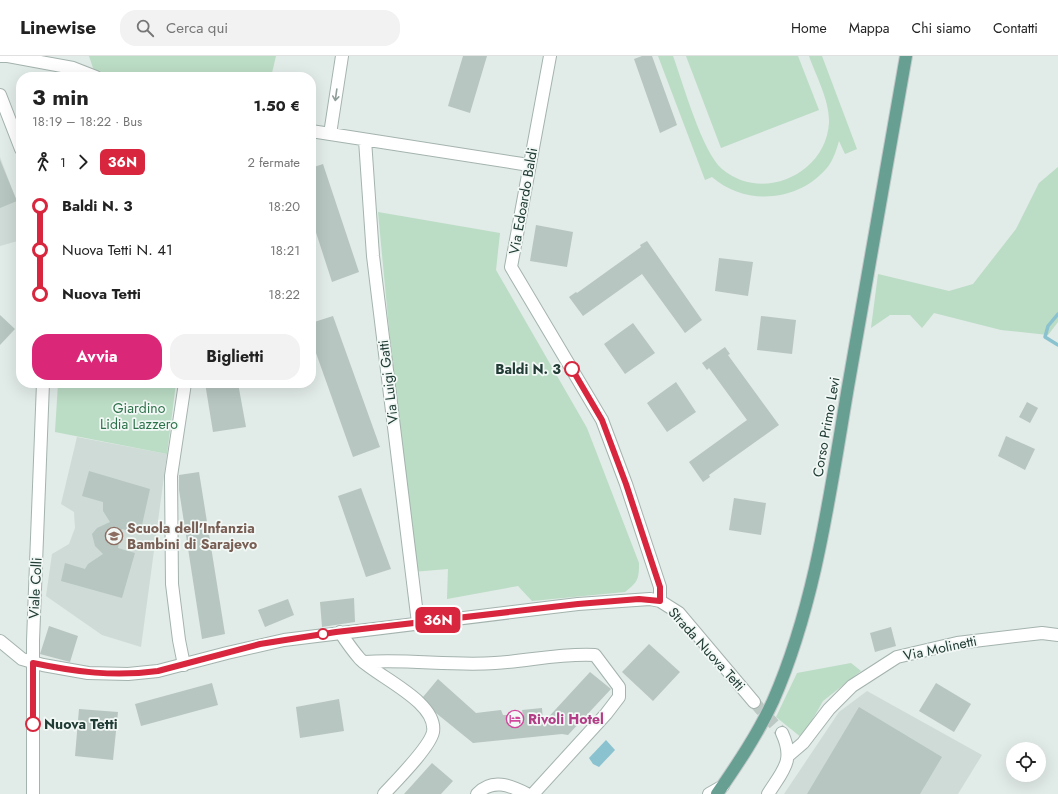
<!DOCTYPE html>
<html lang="it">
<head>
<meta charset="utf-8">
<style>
	:root { --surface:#fff; --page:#f2f2f2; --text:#222; --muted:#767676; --line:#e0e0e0; --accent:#db2777 }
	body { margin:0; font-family:Jost,sans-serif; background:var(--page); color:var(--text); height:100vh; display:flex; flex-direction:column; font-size:15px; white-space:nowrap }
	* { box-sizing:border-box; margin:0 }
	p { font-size:13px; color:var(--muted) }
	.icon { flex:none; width:22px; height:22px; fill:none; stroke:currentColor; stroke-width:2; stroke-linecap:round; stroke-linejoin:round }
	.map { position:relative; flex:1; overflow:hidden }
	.panel { position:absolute; left:16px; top:16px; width:300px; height:316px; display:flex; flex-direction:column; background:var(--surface); border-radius:16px; box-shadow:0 4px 16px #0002 }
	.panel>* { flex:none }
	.badge { padding:0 8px; border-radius:6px; font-size:14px; line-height:26px }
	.buttons { position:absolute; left:1006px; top:686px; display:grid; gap:8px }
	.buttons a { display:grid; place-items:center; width:40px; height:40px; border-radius:50%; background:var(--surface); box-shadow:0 4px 16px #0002; font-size:20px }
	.map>.badge { position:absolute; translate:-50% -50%; box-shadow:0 0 0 2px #fff }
	.legs { display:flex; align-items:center; gap:6px; height:44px; padding:0 16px; font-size:13px }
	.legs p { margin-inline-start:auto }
	.head { display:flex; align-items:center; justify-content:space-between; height:68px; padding:0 16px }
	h1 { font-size:22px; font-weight:700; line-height:30px }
	.primary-button { display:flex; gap:8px; margin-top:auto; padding:8px 16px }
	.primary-button a { flex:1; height:46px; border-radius:16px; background:var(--accent); color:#fff; font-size:16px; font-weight:700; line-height:46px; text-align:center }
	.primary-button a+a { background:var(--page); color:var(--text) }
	ul { padding:0 16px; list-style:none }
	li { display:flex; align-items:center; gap:14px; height:44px; font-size:15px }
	li i { display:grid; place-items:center; width:6px; height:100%; margin:0 5px; background:currentColor }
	li i::after { content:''; width:10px; height:10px; margin:-5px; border:3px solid; border-radius:50%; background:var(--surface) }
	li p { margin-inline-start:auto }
	li:first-child i { background:linear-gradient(#0000 50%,currentColor 0) }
	li:last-child i { background:linear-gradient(currentColor 50%,#0000 0) }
	header { display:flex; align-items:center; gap:24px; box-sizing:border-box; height:56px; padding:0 20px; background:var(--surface); border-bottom:1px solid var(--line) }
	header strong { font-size:19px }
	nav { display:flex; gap:22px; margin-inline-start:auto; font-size:14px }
	.search { width:280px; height:36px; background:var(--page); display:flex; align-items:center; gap:10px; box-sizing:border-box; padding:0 14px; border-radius:16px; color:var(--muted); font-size:15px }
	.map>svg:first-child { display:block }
	.built { fill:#cfdbd6 }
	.green { fill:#bbdcc5 }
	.water { fill:#8ac2cf }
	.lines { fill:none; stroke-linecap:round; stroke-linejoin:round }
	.stream { stroke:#8ac2cf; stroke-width:3.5 }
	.building { fill:#b7c6c0 }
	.minor-tunnel { stroke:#bbc8c4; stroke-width:12; stroke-dasharray:12 6; stroke-linecap:butt }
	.minor-casing { stroke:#a4b3ae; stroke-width:14 }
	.major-casing { stroke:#c1c8c7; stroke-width:14 }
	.minor { stroke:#fff; stroke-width:12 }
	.major { stroke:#67a093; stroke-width:12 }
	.oneway { stroke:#909e9a }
	.line-1-casing { stroke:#fff; stroke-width:9 }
	.line-1 { stroke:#d7263d; stroke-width:6 }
	.stop-1-dot { fill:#fff; stroke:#d7263d; stroke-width:2 }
	.labels { text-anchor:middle; stroke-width:3.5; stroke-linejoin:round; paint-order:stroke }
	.street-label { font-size:14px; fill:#223c36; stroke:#f2f8f5 }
	.stop-label { font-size:14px; font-weight:bold; fill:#223c36; stroke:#f2f8f5; text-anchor:end }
	.park-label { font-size:14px; fill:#2d714a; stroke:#f2f8f5 }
	.education-label { font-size:14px; font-weight:bold; fill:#785e54; stroke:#f2f8f5; text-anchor:start }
	.hotel-label { font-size:14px; font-weight:bold; fill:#b23c85; stroke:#f2f8f5; text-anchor:start }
</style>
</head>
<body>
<header>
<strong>Linewise</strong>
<div class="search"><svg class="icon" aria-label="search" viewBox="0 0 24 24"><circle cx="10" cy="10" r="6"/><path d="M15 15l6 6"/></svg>Cerca qui</div>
<nav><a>Home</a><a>Mappa</a><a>Chi siamo</a><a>Contatti</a></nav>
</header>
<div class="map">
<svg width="1058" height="738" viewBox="0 0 1058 738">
	<rect width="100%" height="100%" fill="#e1ebe7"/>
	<path class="built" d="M 0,101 L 21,157 L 21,184 L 0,190 Z
		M 77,381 L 167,398 L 141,591 L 102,579 L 46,540 L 52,498 L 69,488 L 75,472 L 74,456 L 61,448 Z
		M 867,635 L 982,699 L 958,738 L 784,738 L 839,656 Z"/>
	<path class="green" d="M 89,0 L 276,0 L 271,21 L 96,21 Z
		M 658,0 L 673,0 C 683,27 702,96 722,113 C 762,147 826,118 829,67 C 830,45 816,20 809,0 L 822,0 L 857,93 L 845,98 L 839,85 C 836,95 833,105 826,113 C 797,146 745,150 712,121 L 705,124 Z
		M 686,0 L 798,0 L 819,54 L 721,92 Z
		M 1058,111 L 1058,266 L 1048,279 L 1001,274 L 934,257 L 922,272 L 910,259 L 890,259 L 871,272 L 878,218 L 949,235 L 973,228 L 1016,173 L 1039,127 Z
		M 378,156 L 500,177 L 496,214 L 587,372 L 639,507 C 639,523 638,526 625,536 L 532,545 L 518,530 L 447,543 L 448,513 L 412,516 Z
		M 58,327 L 176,327 L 167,398 L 55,376 Z
		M 851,607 L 861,615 L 823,645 L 802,682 L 776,661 L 797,617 Z"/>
	<path class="water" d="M 606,684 L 615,694 L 599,711 L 593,708 L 589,702 Z"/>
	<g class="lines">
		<path class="stream" d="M 1058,258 L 1048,270 L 1045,281 L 1058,289"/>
	</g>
	<path class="building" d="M 463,0 L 487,0 L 470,57 L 448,50 Z
		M 642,0 L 652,0 L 677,69 L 660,77 L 634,3 Z
		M 0,104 L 17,145 L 0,152 Z
		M 323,108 L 359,216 L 332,226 L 311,161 L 311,112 Z
		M 536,169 L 573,176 L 567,211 L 530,205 Z
		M 647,185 L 702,264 L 685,277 L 642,218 L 583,260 L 569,241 L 576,236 L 577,237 L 641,191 L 640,189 Z
		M 719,202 L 753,206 L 748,240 L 715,235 Z
		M 0,259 L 15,273 L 0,289 Z
		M 333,260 L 380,391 L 353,401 L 311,283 L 311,267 Z
		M 761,260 L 796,264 L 792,298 L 757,294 Z
		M 633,267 L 655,297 L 625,318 L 604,288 Z
		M 725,291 L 730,298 L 728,299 L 779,369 L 709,419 L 710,421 L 703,426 L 689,406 L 747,364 L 709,312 L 707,314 L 702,307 Z
		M 676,326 L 696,356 L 667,376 L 647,347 Z
		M 205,327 L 238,327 L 246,371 L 213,376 Z
		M 1027,346 L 1038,352 L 1030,367 L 1019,361 Z
		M 1006,380 L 1035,393 L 1025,414 L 998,400 Z
		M 89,415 L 150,433 L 140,478 L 122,473 L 118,492 L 135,497 L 122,542 L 61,525 L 65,507 L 85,513 L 88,508 L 103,498 L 95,490 L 92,478 L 97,472 L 110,466 L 103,455 L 103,446 L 82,440 Z
		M 199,416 L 225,578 L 202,583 L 179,434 L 179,419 Z
		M 361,432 L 391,513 L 366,521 L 338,440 Z
		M 734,442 L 766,447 L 761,479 L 729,474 Z
		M 354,542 L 355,566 L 322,571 L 320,546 Z
		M 288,543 L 294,559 L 265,571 L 258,554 Z
		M 49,570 L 78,580 L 70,606 L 40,598 Z
		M 891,571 L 896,590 L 875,596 L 870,577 Z
		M 649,588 L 680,616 L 653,645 L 622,616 Z
		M 590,616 L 611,633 L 568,679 L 562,678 L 473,687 L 436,657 L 423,641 L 438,623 L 476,657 L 501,654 L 503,659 L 523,659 L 522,654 L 542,652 L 543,667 Z
		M 212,627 L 218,649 L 141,670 L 135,648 Z
		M 936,627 L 971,648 L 954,676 L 919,655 Z
		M 339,643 L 344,675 L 300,682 L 296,651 Z
		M 859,651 L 942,701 L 920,738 L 807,738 Z
		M 79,653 L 118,656 L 113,704 L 75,700 Z
		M 432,707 L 453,725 L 441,738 L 404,738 Z"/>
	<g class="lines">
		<path class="minor-tunnel" d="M 754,646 L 782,677"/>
		<defs>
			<path id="minor" d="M 0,0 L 8,0 L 73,12 L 96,21
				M 550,0 L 511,211 L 602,364 L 626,428 L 660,531 L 660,545
				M 0,39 L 21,93
				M 311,75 L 529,109
				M 330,78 L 342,0
				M 365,84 L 373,200 L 418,567
				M 340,576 C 346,585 353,595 360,603 C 378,621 438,646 433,676 C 430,691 396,725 384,738
				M 0,585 L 22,603 L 43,609 L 88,617 L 128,618 L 158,615 L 227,597 L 284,584 L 578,548 L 650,543 L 660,545 L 679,557 L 754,646
				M 365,606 C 408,603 452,610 495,607 C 529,605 561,597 595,599 L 619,631 L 619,641 L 606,658 L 533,738
				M 184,609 L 179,584 L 172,528 L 171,420 L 185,327
				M 789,699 L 803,687 L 829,653 L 852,630 L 897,601 L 957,587 L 1042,577 L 1058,579
				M 33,738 L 33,585 L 43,327
				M 477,738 C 492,722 510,729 527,738
				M 709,738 L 723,730
				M 768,738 C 783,714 795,705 782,677"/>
			<path id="major" d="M 717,738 C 737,709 758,678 773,645 C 816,547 830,436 848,331 C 868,221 886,110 906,0"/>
		</defs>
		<use href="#minor" class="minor-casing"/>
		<use href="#major" class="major-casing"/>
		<use href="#minor" class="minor"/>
		<use href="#major" class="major"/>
	</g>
	<defs><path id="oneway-shaft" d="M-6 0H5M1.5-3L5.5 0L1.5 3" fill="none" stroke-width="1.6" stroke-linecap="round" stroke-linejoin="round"/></defs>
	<use class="oneway" href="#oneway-shaft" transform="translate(336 39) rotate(98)"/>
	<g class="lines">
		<defs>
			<path id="line-1" d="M 33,668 L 33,607 C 76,616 114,621 158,615 L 260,588 L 336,576 L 578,548 L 639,543 L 660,545 L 660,531 L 655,516 L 626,428 L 602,364 L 572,313"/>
		</defs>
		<use href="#line-1" class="line-1-casing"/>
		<use href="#line-1" class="line-1"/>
	</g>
	<defs>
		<symbol id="school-ring" viewBox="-11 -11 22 22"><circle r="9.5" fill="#f2f8f5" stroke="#8d6e63" stroke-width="1.5"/><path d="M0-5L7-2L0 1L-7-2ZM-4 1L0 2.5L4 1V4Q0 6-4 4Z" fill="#8d6e63"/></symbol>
		<symbol id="hotel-ring" viewBox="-11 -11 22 22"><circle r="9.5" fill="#f2f8f5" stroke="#d1479c" stroke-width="1.5"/><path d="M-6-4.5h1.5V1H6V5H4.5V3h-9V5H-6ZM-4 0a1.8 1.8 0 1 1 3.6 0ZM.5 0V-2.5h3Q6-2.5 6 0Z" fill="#d1479c"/></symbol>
	</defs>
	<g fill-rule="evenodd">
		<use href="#school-ring" x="104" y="470" width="20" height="20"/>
		<use href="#hotel-ring" x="505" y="653" width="20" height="20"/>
	</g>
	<g class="stop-1-dot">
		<circle cx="572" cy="313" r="7"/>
		<circle cx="323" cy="578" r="5"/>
		<circle cx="33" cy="668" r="7"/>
	</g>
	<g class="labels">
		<g class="street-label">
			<text transform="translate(523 145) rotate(-80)" y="5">Via Edoardo Baldi</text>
			<text transform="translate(388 326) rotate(-97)" y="5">Via Luigi Gatti</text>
			<text transform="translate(826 371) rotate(-80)" y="5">Corso Primo Levi</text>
			<text transform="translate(35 532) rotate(-87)" y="5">Viale Colli</text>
			<text transform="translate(940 592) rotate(-12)" y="5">Via Molinetti</text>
			<text transform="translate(707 593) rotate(48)" y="5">Strada Nuova Tetti</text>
		</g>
		<g class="stop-label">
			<text x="561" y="318">Baldi N. 3</text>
			<text x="44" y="673" text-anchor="start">Nuova Tetti</text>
		</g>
		<g class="park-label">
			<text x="139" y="357">Giardino<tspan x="139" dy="16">Lidia Lazzero</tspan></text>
		</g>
		<g class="education-label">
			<text x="127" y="477">Scuola dell'Infanzia<tspan x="127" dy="16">Bambini di Sarajevo</tspan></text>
		</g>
		<g class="hotel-label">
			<text x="528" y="668">Rivoli Hotel</text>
		</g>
	</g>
</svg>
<div class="buttons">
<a><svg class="icon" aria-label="locate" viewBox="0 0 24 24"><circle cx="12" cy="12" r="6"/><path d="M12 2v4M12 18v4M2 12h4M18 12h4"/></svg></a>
</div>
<b class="badge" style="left:438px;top:564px;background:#d7263d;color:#fff">36N</b>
<section class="panel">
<div class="head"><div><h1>3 min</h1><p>18:19 – 18:22 · Bus</p></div><b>1.50 €</b></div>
<div class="legs"><svg class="icon" aria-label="walk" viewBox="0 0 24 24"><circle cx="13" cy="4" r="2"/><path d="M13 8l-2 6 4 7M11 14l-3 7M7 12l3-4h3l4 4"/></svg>1<svg class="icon" aria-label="forward" viewBox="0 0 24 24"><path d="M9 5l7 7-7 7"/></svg><b class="badge" style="background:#d7263d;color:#fff">36N</b><p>2 fermate</p></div>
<ul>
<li><i style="color:#d7263d"></i><b>Baldi N. 3</b><p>18:20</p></li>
<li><i style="color:#d7263d"></i><span>Nuova Tetti N. 41</span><p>18:21</p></li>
<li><i style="color:#d7263d"></i><b>Nuova Tetti</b><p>18:22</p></li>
</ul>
<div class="primary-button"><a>Avvia</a><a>Biglietti</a></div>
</section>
</div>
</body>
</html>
